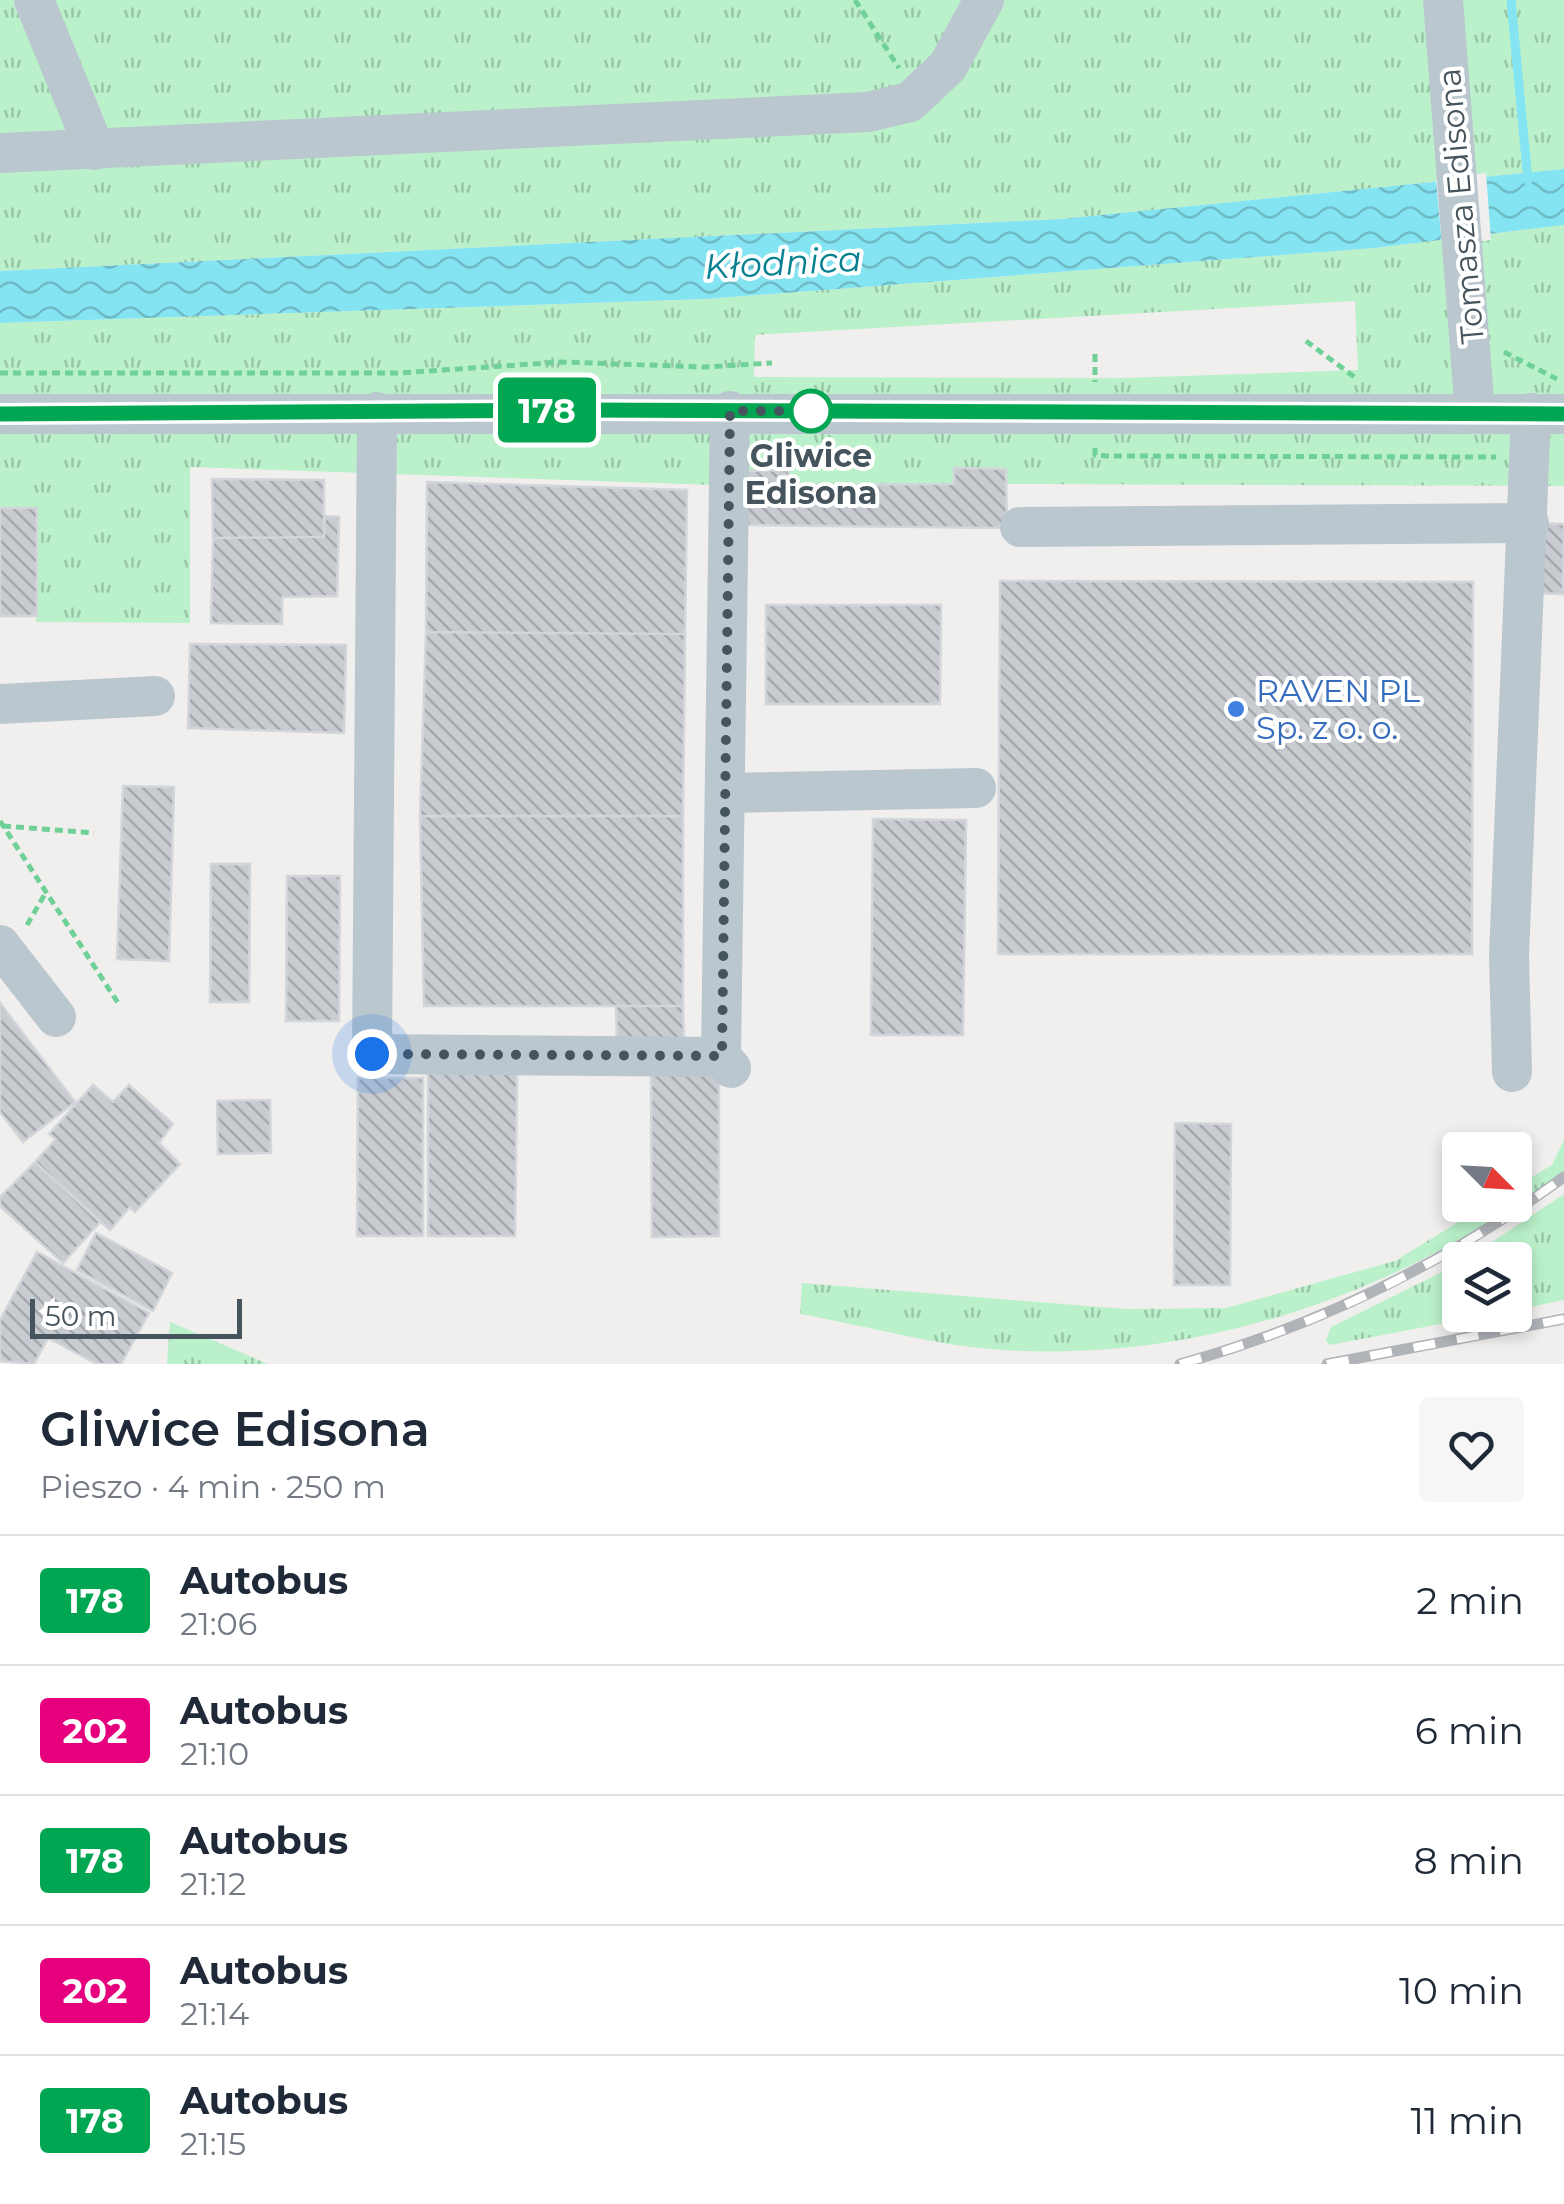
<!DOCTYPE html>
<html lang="pl">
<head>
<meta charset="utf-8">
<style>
	:root { --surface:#fff; --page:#f6f6f7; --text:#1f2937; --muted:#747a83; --line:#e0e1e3 }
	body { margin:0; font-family:Montserrat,sans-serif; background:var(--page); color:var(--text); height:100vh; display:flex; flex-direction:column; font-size:38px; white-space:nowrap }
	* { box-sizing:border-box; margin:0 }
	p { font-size:32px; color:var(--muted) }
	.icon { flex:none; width:55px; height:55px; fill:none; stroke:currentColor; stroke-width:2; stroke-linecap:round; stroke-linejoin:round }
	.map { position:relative; height:1364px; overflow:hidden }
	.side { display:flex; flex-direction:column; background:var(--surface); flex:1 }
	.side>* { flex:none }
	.badge { padding:0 20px; border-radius:8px; font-size:35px; line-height:65px }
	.needle { width:65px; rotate:114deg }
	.tools { position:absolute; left:1442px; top:1132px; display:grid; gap:20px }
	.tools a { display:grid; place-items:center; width:90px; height:90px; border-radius:10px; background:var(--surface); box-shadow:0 5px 15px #0003; font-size:50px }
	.scale { position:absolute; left:30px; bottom:25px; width:212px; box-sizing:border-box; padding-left:10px; border:5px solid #45545d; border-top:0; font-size:28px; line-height:35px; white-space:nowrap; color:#45545d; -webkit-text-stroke:8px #fff; paint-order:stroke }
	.you { position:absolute; width:50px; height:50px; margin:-25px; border:8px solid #fff; border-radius:50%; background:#1a73e8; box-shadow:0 0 0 15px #1a73e833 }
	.map>.badge { position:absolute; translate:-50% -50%; box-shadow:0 0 0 5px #fff }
	.round { display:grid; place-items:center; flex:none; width:105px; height:105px; border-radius:10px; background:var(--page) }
	.summary { display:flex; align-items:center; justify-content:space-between; height:170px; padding:0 40px }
	h1 { font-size:48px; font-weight:600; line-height:75px }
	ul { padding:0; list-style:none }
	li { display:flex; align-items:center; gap:30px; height:130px; padding:0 40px; border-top:2px solid var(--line) }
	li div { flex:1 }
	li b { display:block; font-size:38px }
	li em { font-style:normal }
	li .badge { min-width:110px; font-weight:700; text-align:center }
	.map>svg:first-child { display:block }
	.grass { fill:url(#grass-tufts); fill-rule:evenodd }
	.water { fill:url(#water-waves) }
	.pier { fill:#f1eeee }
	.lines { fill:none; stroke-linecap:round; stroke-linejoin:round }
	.stream { stroke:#84e4f1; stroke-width:9 }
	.building { fill:url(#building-back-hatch); stroke:#d2d5da; stroke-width:2.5 }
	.path { stroke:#70d198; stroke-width:5; stroke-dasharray:8 5; stroke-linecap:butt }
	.minor { stroke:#bbc7ce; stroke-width:40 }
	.rail-casing { stroke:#b0b4b9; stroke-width:11 }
	.rail { stroke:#fff; stroke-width:8; stroke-dasharray:22; stroke-linecap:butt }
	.line-casing { stroke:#fff; stroke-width:22 }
	.line { stroke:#00a651; stroke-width:15 }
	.walk { stroke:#45545d; stroke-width:10; stroke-dasharray:0 18 }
	.stop-dot { fill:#fff; stroke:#00a651; stroke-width:5 }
	.shop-dot { fill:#3f7fe0; stroke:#fff; stroke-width:4 }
	.labels { text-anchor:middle; stroke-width:8; stroke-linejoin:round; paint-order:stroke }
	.street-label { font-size:32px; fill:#45545d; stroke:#fff }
	.stop-label { font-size:32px; font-weight:bold; fill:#45545d; stroke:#fff }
	.shop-label { font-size:32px; fill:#366cbe; stroke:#fff; text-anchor:start }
	.water-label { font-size:35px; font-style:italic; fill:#078191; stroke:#fff }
</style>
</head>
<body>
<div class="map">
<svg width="1564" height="1364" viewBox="0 0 1564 1364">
	<defs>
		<pattern id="grass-tufts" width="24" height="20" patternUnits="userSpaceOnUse" patternTransform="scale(2.5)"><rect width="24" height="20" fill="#baf1ca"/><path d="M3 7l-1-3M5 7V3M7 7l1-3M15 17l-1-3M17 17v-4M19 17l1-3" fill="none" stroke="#99c6a7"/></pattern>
		<pattern id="water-waves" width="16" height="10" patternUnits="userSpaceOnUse" patternTransform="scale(2.5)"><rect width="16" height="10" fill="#84e4f1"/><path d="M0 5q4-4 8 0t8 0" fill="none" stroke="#6ebbc6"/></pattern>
		<pattern id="building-back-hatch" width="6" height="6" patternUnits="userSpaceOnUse" patternTransform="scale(2.5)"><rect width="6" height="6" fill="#c8ccd1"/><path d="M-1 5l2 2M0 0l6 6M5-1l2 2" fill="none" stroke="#a4a8ad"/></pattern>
	</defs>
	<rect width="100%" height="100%" fill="#f1eeee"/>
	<path class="grass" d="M 0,0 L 1564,0 L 1564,169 L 1061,219 L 0,271 Z
		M 1564,225 L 1564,486 L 1005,484 L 1005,469 L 955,468 L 954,484 L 789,485 L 789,470 L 746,471 L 744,486 L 190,467 L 190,623 L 36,622 L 37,509 L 0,508 L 0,323 L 705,299 L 1375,248 ZM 1355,301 L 1358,370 L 1123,378 L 754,377 L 755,335 Z
		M 1564,1140 L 1564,1171 C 1405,1291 1204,1363 1003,1350 C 936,1346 867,1326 800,1314 L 802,1283 L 1125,1309 L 1226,1308 L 1395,1261 L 1486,1205 L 1515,1205 L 1515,1187 L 1552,1165 Z
		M 1564,1194 L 1564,1300 L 1515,1310 L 1515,1260 L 1465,1260 Z
		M 1460,1263 L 1460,1315 L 1488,1315 L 1330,1345 L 1326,1340 L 1331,1327 Z
		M 170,1322 L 268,1364 L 167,1364 Z"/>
	<path class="water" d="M 1564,169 L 1564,225 L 1375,248 L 705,299 L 0,323 L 0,271 L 1061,219 Z"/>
	<path class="pier" d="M 1486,173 L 1491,240 L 1442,246 L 1436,179 Z"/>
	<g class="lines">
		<path class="stream" d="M 1511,0 L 1528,181"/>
	</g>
	<path class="building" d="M 954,468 L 1006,469 L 1007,528 L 744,525 L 745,471 L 789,470 L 789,485 L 954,484 Z
		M 212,479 L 324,480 L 324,537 L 213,538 Z
		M 427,482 L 687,490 L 685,634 L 426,632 Z
		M 0,508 L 37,508 L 37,616 L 0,616 Z
		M 325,516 L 339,517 L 337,596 L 282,597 L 282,624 L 211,623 L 213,538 L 324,537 Z
		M 1532,523 L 1564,524 L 1563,594 L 1531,593 Z
		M 1000,581 L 1473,582 L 1472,954 L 998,954 Z
		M 766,605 L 941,605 L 940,704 L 766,704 Z
		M 426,632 L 685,634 L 683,816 L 420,816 Z
		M 190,644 L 346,645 L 344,733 L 188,728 Z
		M 123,786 L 174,787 L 169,961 L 117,959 Z
		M 420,816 L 683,816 L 683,1006 L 424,1006 Z
		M 873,819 L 966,820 L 963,1035 L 871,1035 Z
		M 211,864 L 250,864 L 249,1002 L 210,1002 Z
		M 287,876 L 340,876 L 339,1021 L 286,1021 Z
		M 0,1003 L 75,1102 L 23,1142 L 0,1112 Z
		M 616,1006 L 683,1006 L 684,1045 L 617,1045 Z
		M 428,1073 L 517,1073 L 515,1236 L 428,1236 Z
		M 651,1075 L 719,1075 L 719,1236 L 652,1237 Z
		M 358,1078 L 423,1078 L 423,1236 L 357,1236 Z
		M 93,1085 L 113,1102 L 129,1085 L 173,1124 L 159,1143 L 180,1164 L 135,1212 L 130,1207 L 110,1230 L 35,1162 L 56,1139 L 49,1134 Z
		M 270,1100 L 271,1153 L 218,1154 L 217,1101 Z
		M 1175,1123 L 1231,1124 L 1230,1285 L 1174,1285 Z
		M 35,1162 L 100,1222 L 63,1263 L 0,1206 L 0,1197 Z
		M 96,1233 L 172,1273 L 153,1311 L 77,1270 Z
		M 37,1252 L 149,1313 L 121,1364 L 97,1364 L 48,1338 L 34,1364 L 0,1361 L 0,1320 Z"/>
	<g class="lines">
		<path class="path" d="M 855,0 L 899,68
			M 1306,341 L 1357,379
			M 1504,352 L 1557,379
			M 1095,354 L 1095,382
			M 0,373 L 399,373 L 562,362 L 704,367 L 772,363
			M 1095,448 L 1095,455 L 1107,456 L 1496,457
			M 0,821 L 120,1006
			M 3,826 L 94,833
			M 27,925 L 45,894"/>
		<path class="minor" d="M 34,0 L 95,150
			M 1443,0 L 1475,413
			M 0,153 L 868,112 L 910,102 L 948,66 L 984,0
			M 730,411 L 721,1057 L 731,1068
			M 377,412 L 372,1054 L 721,1057
			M 0,414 L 1564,414
			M 1020,527 L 1529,523
			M 0,704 L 155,696
			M 725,793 L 976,788
			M 0,945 L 56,1017
			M 1512,1072 L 1509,955 L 1531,413"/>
		<defs>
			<path id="rail" d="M 1180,1364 C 1321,1325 1446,1263 1564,1177
				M 1327,1364 L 1564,1319"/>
		</defs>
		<use href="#rail" class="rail-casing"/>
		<use href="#rail" class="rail"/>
	</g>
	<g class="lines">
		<defs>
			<path id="line" d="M 0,414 L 581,410 L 1564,414"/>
		</defs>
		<use href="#line" class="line-casing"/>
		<use href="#line" class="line"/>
		<path class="walk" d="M 372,1054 L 722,1056 L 730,411 L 811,411"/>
	</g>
	<circle class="stop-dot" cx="811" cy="411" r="20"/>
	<circle class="shop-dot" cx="1236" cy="709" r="10"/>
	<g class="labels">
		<g class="street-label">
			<text transform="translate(1461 206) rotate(-95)" y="11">Tomasza Edisona</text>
		</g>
		<g class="stop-label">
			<text x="811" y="467">Gliwice<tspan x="811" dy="37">Edisona</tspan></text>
		</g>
		<g class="shop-label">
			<text x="1256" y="702">RAVEN PL<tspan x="1256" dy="37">Sp. z o. o.</tspan></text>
		</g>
		<g class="water-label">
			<text transform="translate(783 263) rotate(-3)" y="12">Kłodnica</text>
		</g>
	</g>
</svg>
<div class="tools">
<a><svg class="needle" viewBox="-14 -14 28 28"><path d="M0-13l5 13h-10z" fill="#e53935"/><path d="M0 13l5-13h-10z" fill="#747a83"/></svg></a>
<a><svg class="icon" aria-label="layers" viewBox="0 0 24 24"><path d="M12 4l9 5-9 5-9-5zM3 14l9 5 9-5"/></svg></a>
</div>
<div class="scale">50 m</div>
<div class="you" style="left:372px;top:1054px"></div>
<b class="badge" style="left:547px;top:410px;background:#00a651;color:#fff">178</b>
</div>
<section class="side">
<div class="summary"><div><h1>Gliwice Edisona</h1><p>Pieszo · 4 min · 250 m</p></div><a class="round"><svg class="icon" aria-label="heart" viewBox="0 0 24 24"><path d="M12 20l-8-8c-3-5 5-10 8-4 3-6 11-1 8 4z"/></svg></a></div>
<ul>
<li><span class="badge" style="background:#00a651;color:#fff">178</span><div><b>Autobus</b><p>21:06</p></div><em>2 min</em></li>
<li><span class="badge" style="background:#e6007e;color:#fff">202</span><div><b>Autobus</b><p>21:10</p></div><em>6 min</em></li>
<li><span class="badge" style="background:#00a651;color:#fff">178</span><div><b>Autobus</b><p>21:12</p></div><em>8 min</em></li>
<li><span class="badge" style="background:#e6007e;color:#fff">202</span><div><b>Autobus</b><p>21:14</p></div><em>10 min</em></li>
<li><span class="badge" style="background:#00a651;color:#fff">178</span><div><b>Autobus</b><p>21:15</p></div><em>11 min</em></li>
</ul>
</section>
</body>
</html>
